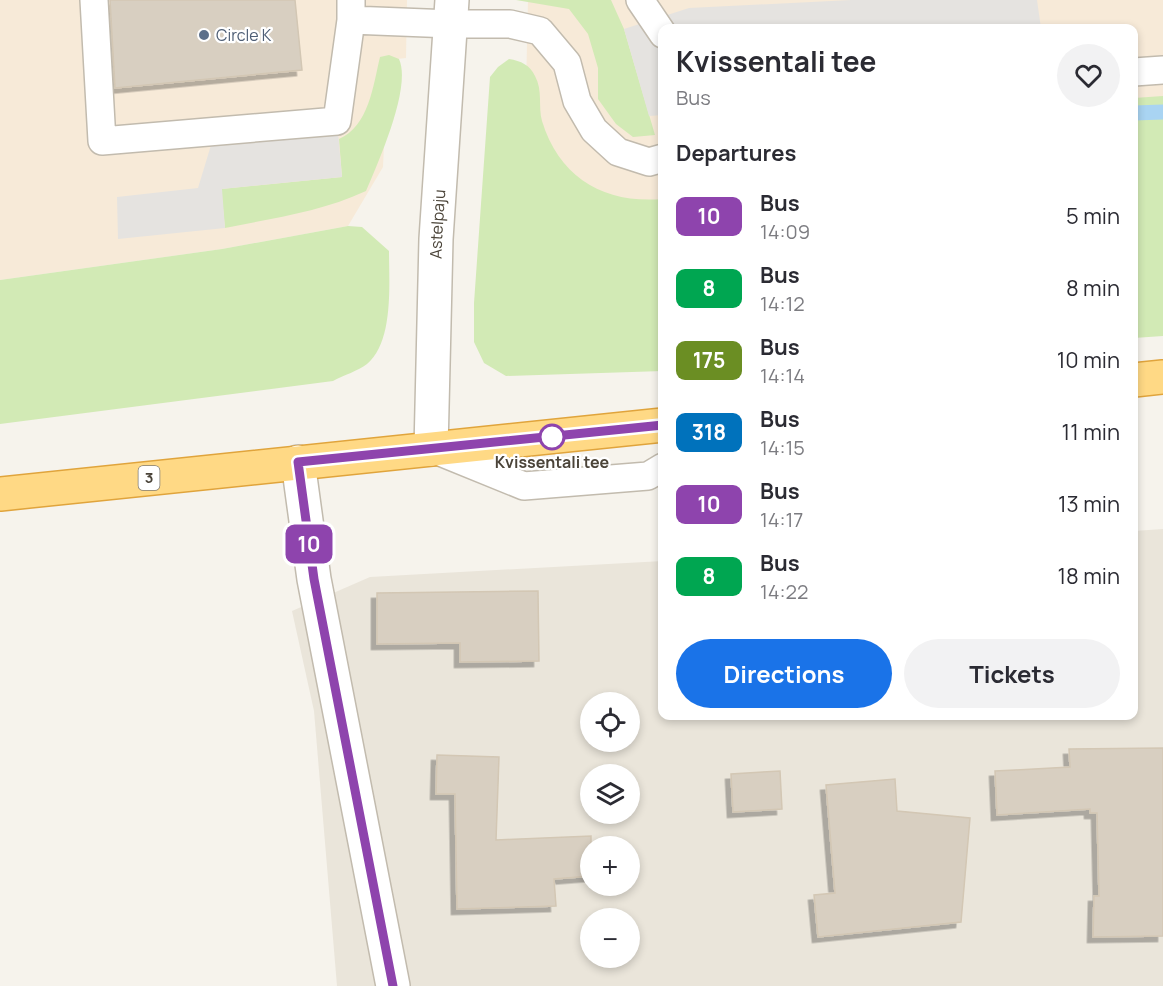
<!DOCTYPE html>
<html lang="en">
<head>
<meta charset="utf-8">
<style>
	:root { --surface:#fff; --page:#f2f2f3; --text:#2b2b33; --muted:#7c7c81; --accent:#1a73e8 }
	body { margin:0; font-family:Manrope,sans-serif; background:var(--page); color:var(--text); height:100vh; display:flex; flex-direction:column; font-size:22px; white-space:nowrap }
	* { box-sizing:border-box; margin:0 }
	p { font-size:20px; color:var(--muted) }
	.icon { flex:none; width:33px; height:33px; fill:none; stroke:currentColor; stroke-width:2; stroke-linecap:round; stroke-linejoin:round }
	.map { position:relative; flex:1; overflow:hidden }
	.details { position:absolute; left:658px; top:24px; width:480px; height:696px; display:flex; flex-direction:column; background:var(--surface); border-radius:12px; box-shadow:0 3px 9px #0003 }
	.details>* { flex:none }
	.badge { padding:0 12px; border-radius:9px; font-size:21px; line-height:39px }
	.tools { position:absolute; left:580px; top:692px; display:grid; gap:12px }
	.tools a { display:grid; place-items:center; width:60px; height:60px; border-radius:50%; background:var(--surface); box-shadow:0 3px 9px #0003; font-size:30px }
	.map>.badge { position:absolute; translate:-50% -50%; box-shadow:0 0 0 3px #fff }
	h2 { padding:0 18px; font-size:22px; line-height:54px }
	.round { display:grid; place-items:center; flex:none; width:63px; height:63px; border-radius:32px; background:var(--page) }
	.summary { display:flex; align-items:center; justify-content:space-between; height:102px; padding:0 18px }
	h1 { font-size:28px; font-weight:700; line-height:45px }
	.cta { display:flex; gap:12px; margin-top:auto; padding:12px 18px }
	.cta a { flex:1; height:69px; border-radius:36px; background:var(--accent); color:#fff; font-size:24px; font-weight:700; line-height:69px; text-align:center }
	.cta a+a { background:var(--page); color:var(--text) }
	ul { padding:0; list-style:none }
	li { display:flex; align-items:center; gap:18px; height:72px; padding:0 18px }
	li div { flex:1 }
	li b { display:block; font-size:22px }
	li em { font-style:normal }
	li .badge { min-width:66px; font-weight:700; text-align:center }
	.map>svg:first-child { display:block }
	.residential { fill:#eae5da; fill-rule:evenodd }
	.commercial { fill:#f7ead8 }
	.green { fill:#d2eab5 }
	.parking { fill:#e5e3e0 }
	.lines { fill:none; stroke-linecap:round; stroke-linejoin:round }
	.stream { stroke:#a9d4f2; stroke-width:15 }
	.building { fill:#d8cfc1; stroke:#d3c7b4; stroke-width:1.5; filter:url(#shadow) }
	.service-casing { stroke:#c2bbae; stroke-width:30 }
	.minor-casing { stroke:#c2bbae; stroke-width:36 }
	.trunk-casing { stroke:#e0a43c; stroke-width:36 }
	.service { stroke:#fff; stroke-width:27 }
	.minor { stroke:#fff; stroke-width:33 }
	.trunk { stroke:#ffd985; stroke-width:33 }
	.line-casing { stroke:#fff; stroke-width:14 }
	.line { stroke:#8e44ad; stroke-width:9 }
	.service-dot { fill:#5c6f8a; stroke:#fff; stroke-width:2 }
	.stop-dot { fill:#fff; stroke:#8e44ad; stroke-width:3 }
	.labels { text-anchor:middle; stroke-width:4.5; stroke-linejoin:round; paint-order:stroke }
	.shield { fill:#fff; stroke:#817c74; stroke-width:1.5 }
	.shield-label { font-size:15px; font-weight:bold; fill:#4b4439 }
	.service-label { font-size:16px; fill:#4e5e75; stroke:#fff; text-anchor:start }
	.street-label { font-size:16px; fill:#4b4439; stroke:#fff }
	.stop-label { font-size:16px; font-weight:bold; fill:#4b4439; stroke:#fff }
</style>
</head>
<body>
<div class="map">
<svg width="1163" height="986" viewBox="0 0 1163 986">
	<defs>
		<filter id="shadow"><feDropShadow dx="-5.5" dy="5.5" stdDeviation="0" flood-color="#0004"/></filter>
	</defs>
	<rect width="100%" height="100%" fill="#f6f3ec"/>
	<path class="residential" d="M 1163,529 L 1163,986 L 337,986 L 314,711 L 292,611 L 370,577 L 663,561 L 663,716 L 1134,716 L 1134,531 ZM 591,702 L 630,702 L 630,741 L 591,741 ZM 591,774 L 630,774 L 630,813 L 591,813 ZM 591,846 L 630,846 L 630,885 L 591,885 ZM 591,918 L 630,918 L 630,957 L 591,957 Z"/>
	<path class="commercial" d="M 0,0 L 407,0 L 406,58 L 388,60 L 383,167 L 348,226 L 222,249 L 0,280 Z
		M 528,0 L 1163,0 L 1163,182 L 1134,184 L 1134,28 L 663,28 L 663,213 L 523,222 Z"/>
	<path class="green" d="M 516,0 L 611,0 L 624,29 L 655,135 L 633,137 L 616,124 L 598,99 L 598,68 L 588,34 L 569,9 Z
		M 389,55 L 399,59 C 412,87 378,163 366,191 C 321,212 273,218 225,228 L 221,189 L 342,177 L 339,139 C 369,126 373,86 380,57 Z
		M 509,59 C 521,61 530,65 535,76 C 543,90 538,107 542,121 C 560,179 605,204 663,199 L 663,371 L 506,376 L 484,363 L 474,342 L 474,303 L 490,77 L 498,67 Z
		M 1163,96 L 1163,336 L 1134,338 L 1134,98 Z
		M 348,226 L 362,227 L 389,251 C 389,283 394,342 367,364 C 358,371 344,375 333,381 L 0,424 L 0,280 L 222,249 Z"/>
	<path class="parking" d="M 851,0 L 1037,0 L 1041,28 L 663,28 L 663,115 L 649,116 L 624,29 L 689,8 Z
		M 337,121 L 342,177 L 222,189 L 225,228 L 118,239 L 117,197 L 198,188 L 215,132 Z"/>
	<g class="lines">
		<path class="stream" d="M 1134,113 L 1163,112"/>
	</g>
	<path class="building" d="M 110,0 L 295,0 L 302,70 L 115,88 Z
		M 538,591 L 539,661 L 460,662 L 460,643 L 377,644 L 377,593 Z
		M 1163,748 L 1163,936 L 1093,937 L 1094,896 L 1099,896 L 1097,813 L 1090,813 L 1090,809 L 997,815 L 995,771 L 1070,767 L 1069,749 Z
		M 437,755 L 499,757 L 496,840 L 591,836 L 591,876 L 554,879 L 556,906 L 457,909 L 455,794 L 436,794 Z
		M 780,771 L 782,809 L 733,812 L 731,774 Z
		M 895,779 L 897,811 L 970,818 L 961,922 L 818,937 L 814,895 L 835,893 L 826,785 Z"/>
	<g class="lines">
		<defs>
			<path id="service" d="M 94,0 L 102,141 L 337,121 L 351,20
				M 351,0 L 351,20 L 451,24 L 510,24 L 540,31 L 567,63 L 577,101 L 594,130 L 618,152 L 649,162 L 663,158
				M 640,0 L 663,34
				M 1134,72 L 1163,70
				M 433,449 L 524,486 L 648,476 L 663,467"/>
			<g id="minor">
				<path id="s1" d="M 431,449 L 436,239 L 452,0"/>
				<path d="M 298,462 L 314,579 L 393,986"/>
			</g>
			<path id="trunk" d="M 1134,380 L 1163,377
				M 0,494 L 663,425"/>
		</defs>
		<use href="#service" class="service-casing"/>
		<use href="#minor" class="minor-casing"/>
		<use href="#trunk" class="trunk-casing"/>
		<use href="#service" class="service"/>
		<use href="#minor" class="minor"/>
		<use href="#trunk" class="trunk"/>
	</g>
	<g class="lines">
		<defs>
			<path id="line" d="M 393,986 L 314,579 L 298,462 L 663,425"/>
		</defs>
		<use href="#line" class="line-casing"/>
		<use href="#line" class="line"/>
	</g>
	<circle class="service-dot" cx="204" cy="35" r="6"/>
	<circle class="stop-dot" cx="552" cy="437" r="12"/>
	<g class="labels">
		<rect class="shield" x="138.5" y="466" width="21" height="24" rx="4.5"/>
		<g class="shield-label">
			<text x="149" y="483">3</text>
		</g>
		<g class="service-label">
			<text x="216" y="41">Circle K</text>
		</g>
		<g class="street-label">
			<text dy="6" stroke="none"><textPath href="#s1" startOffset="225">Astelpaju</textPath></text>
		</g>
		<g class="stop-label">
			<text x="552" y="468">Kvissentali tee</text>
		</g>
	</g>
</svg>
<div class="tools">
<a><svg class="icon" aria-label="locate" viewBox="0 0 24 24"><circle cx="12" cy="12" r="6"/><path d="M12 2v4M12 18v4M2 12h4M18 12h4"/></svg></a>
<a><svg class="icon" aria-label="layers" viewBox="0 0 24 24"><path d="M12 4l9 5-9 5-9-5zM3 14l9 5 9-5"/></svg></a>
<a>+</a>
<a>−</a>
</div>
<b class="badge" style="left:309px;top:544px;background:#8e44ad;color:#fff">10</b>
<section class="details">
<div class="summary"><div><h1>Kvissentali tee</h1><p>Bus</p></div><a class="round"><svg class="icon" aria-label="heart" viewBox="0 0 24 24"><path d="M12 20l-8-8c-3-5 5-10 8-4 3-6 11-1 8 4z"/></svg></a></div>
<h2>Departures</h2>
<ul>
<li><span class="badge" style="background:#8e44ad;color:#fff">10</span><div><b>Bus</b><p>14:09</p></div><em>5 min</em></li>
<li><span class="badge" style="background:#00a651;color:#fff">8</span><div><b>Bus</b><p>14:12</p></div><em>8 min</em></li>
<li><span class="badge" style="background:#6b8e23;color:#fff">175</span><div><b>Bus</b><p>14:14</p></div><em>10 min</em></li>
<li><span class="badge" style="background:#0072bc;color:#fff">318</span><div><b>Bus</b><p>14:15</p></div><em>11 min</em></li>
<li><span class="badge" style="background:#8e44ad;color:#fff">10</span><div><b>Bus</b><p>14:17</p></div><em>13 min</em></li>
<li><span class="badge" style="background:#00a651;color:#fff">8</span><div><b>Bus</b><p>14:22</p></div><em>18 min</em></li>
</ul>
<div class="cta"><a>Directions</a><a>Tickets</a></div>
</section>
</div>
</body>
</html>
